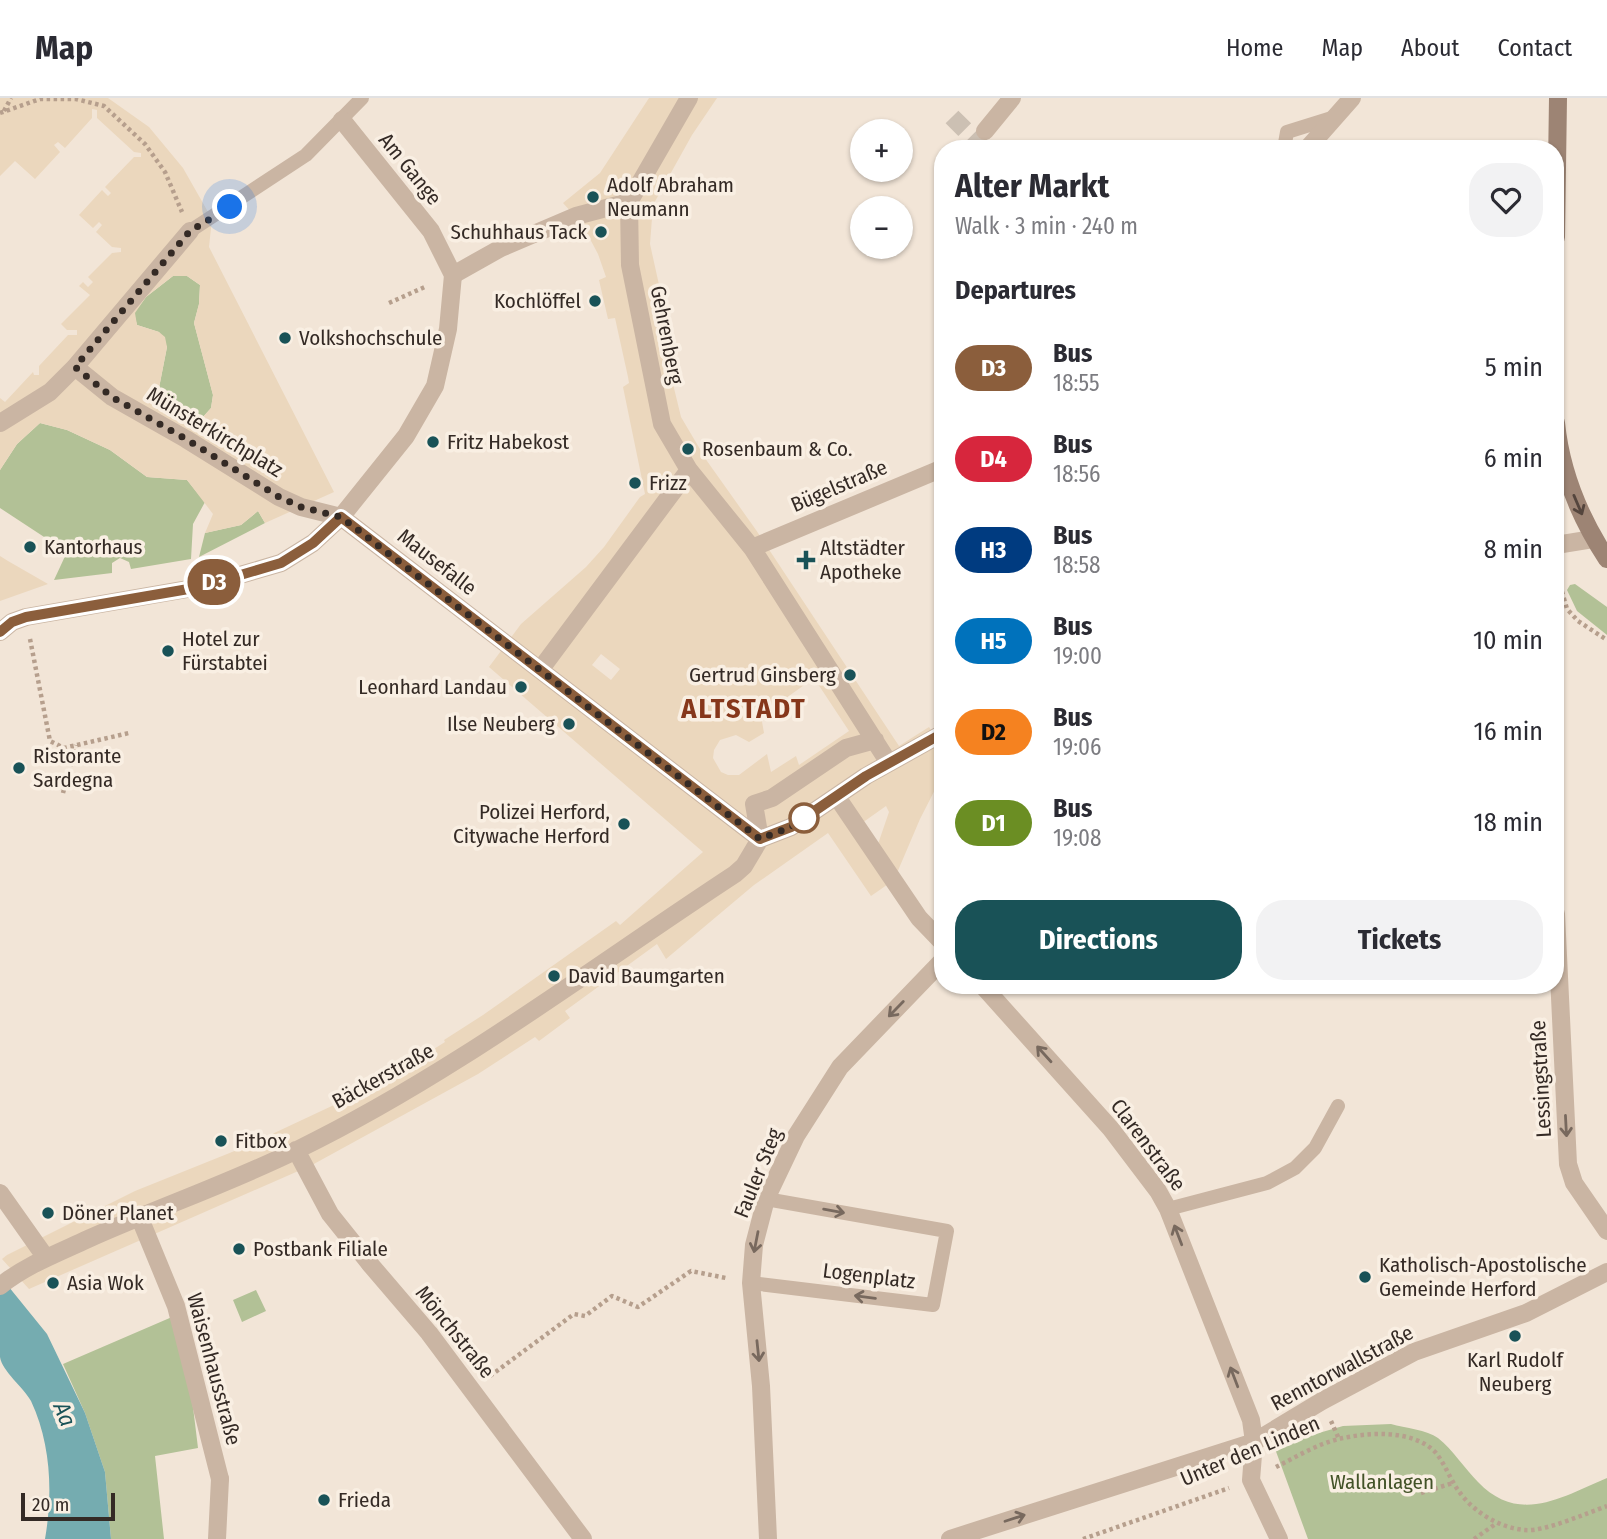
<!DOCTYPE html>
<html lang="en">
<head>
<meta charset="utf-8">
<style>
	:root { --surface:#fff; --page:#f2f2f3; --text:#2b2b33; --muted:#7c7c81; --line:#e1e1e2; --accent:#195257 }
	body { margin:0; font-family:"Fira Sans Condensed",sans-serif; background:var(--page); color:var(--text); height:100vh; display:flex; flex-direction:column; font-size:26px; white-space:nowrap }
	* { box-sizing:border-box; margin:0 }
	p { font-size:23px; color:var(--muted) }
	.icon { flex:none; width:38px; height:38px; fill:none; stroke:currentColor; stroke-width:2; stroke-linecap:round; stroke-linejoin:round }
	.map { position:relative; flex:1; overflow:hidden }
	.drawer { position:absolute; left:934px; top:42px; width:630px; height:854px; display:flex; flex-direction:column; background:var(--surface); border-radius:28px; box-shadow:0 2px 5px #0004 }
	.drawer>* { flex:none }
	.badge { padding:0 14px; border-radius:23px; font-size:24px; line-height:46px }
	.buttons { position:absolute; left:850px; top:21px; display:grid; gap:14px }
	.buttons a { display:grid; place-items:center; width:63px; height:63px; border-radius:50%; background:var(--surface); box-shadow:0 2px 5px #0004; font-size:35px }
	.scale { position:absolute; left:21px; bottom:18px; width:94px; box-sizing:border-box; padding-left:7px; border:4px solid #342a25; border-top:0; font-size:19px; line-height:24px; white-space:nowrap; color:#342a25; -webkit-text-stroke:5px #f9efe3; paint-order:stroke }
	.you { position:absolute; width:35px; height:35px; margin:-18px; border:5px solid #fff; border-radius:50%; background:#1a73e8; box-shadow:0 0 0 10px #1a73e833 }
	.map>.badge { position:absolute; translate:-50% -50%; box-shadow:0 0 0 4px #fff }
	h2 { padding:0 21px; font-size:26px; line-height:63px }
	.round { display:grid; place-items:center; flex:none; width:74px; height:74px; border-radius:28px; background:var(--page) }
	.head { display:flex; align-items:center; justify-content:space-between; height:119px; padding:0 21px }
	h1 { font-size:33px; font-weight:700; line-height:52px }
	.action { display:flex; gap:14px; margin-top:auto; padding:14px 21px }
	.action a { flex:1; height:80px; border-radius:28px; background:var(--accent); color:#fff; font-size:28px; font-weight:700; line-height:80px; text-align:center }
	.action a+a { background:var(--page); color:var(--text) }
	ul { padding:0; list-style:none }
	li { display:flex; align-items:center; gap:21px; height:91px; padding:0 21px }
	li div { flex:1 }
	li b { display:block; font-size:26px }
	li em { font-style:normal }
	li .badge { min-width:77px; font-weight:700; text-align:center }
	header { display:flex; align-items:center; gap:42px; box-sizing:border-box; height:98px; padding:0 35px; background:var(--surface); border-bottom:2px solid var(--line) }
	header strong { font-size:33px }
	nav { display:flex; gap:38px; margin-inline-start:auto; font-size:24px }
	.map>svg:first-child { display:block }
	.green { fill:#b2c196 }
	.plaza { fill:#ebd7bd; fill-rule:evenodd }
	.water { fill:#75acb0 }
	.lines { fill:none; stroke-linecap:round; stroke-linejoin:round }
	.pedestrian-tunnel { stroke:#ccc0b3; stroke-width:18; stroke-dasharray:18 9; stroke-linecap:butt }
	.path { stroke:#b69f8d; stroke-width:4.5; stroke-dasharray:3.5 3.5; stroke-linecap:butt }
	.service { stroke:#cab5a3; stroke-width:14 }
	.pedestrian { stroke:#cab5a3; stroke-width:18 }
	.minor { stroke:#cab5a3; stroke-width:18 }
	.secondary { stroke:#9d8474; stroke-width:18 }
	.oneway { stroke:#54453d }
	.oneway2 { stroke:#78695e }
	.line-casing { stroke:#fff; stroke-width:16 }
	.line { stroke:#8b5e3c; stroke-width:10 }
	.walk { stroke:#342a25; stroke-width:7; stroke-dasharray:0 12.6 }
	.poi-dot { fill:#195257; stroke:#f9efe3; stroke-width:2.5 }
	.stop-dot { fill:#fff; stroke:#8b5e3c; stroke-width:3.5 }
	.labels { text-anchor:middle; stroke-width:7; stroke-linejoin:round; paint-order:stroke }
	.street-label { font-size:21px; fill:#342a25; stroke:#f9efe3 }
	.poi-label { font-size:21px; fill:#342a25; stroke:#f9efe3; text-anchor:start }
	.park-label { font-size:21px; fill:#435328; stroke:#f9efe3 }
	.water-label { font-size:23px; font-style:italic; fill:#195257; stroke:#f9efe3 }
	.district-label { font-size:28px; font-weight:bold; letter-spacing:2px; fill:#86371b; stroke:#f9efe3 }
</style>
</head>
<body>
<header>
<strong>Map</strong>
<nav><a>Home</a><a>Map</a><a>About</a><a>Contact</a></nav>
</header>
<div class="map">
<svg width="1607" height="1441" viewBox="0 0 1607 1441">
	<rect width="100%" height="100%" fill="#f2e5d7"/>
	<path class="green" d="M 173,178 L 187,178 L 200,187 L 199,206 L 194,225 L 213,297 L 211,310 L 203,319 L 195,323 L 182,321 L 171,315 L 162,306 L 158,295 L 167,249 L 159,234 L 137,227 L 134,215 L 146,199 Z
		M 40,325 L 67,332 L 110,352 L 147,379 L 187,382 L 205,404 L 193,426 L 191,461 L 131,471 L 129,464 L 120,460 L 112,465 L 112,475 L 54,482 L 67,454 L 0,410 L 0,372 L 17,346 Z
		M 258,413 L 265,425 L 199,459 L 205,435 L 241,427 Z
		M 1575,486 L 1607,509 L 1607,537 L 1577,513 L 1567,492 L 1570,487 Z
		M 256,1192 L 266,1213 L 242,1224 L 233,1202 Z
		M 172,1219 L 193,1309 L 198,1350 L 155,1358 L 164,1441 L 111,1441 L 105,1374 L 85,1315 L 63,1266 Z
		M 1391,1326 C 1405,1330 1427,1332 1438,1340 C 1453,1352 1465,1371 1478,1384 C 1519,1427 1562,1399 1607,1380 L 1607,1441 L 1308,1441 L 1274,1348 L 1343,1328 Z"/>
	<path class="plaza" d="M 0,0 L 108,0 L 149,29 L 183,70 L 212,121 L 209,149 L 334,394 L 265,425 L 258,413 L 241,427 L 205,435 L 213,416 L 187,382 L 147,379 L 110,352 L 67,332 L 40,325 L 17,346 L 0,372 L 0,300 L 5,304 L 33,274 L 34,277 L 39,277 L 39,268 L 68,237 L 77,237 L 77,232 L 67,232 L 61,226 L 90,197 L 79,188 L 83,184 L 88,189 L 93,184 L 88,179 L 112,155 L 121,154 L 121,150 L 112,149 L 96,134 L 102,127 L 99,124 L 93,130 L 79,117 L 102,92 L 108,98 L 111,95 L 105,89 L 134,59 L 141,59 L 141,55 L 134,54 L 97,20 L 97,12 L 92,11 L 92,20 L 65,50 L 58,44 L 54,47 L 60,54 L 35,81 L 15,63 L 0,78 ZM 173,178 L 187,178 L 200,187 L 199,206 L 194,225 L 213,297 L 211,310 L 203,319 L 194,323 L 182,321 L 171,315 L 162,306 L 158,295 L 167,249 L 165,239 L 159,234 L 137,227 L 135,215 L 146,199 Z
		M 649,0 L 717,0 L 692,37 L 653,107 L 650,146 L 680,282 L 673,286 L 681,319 L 707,363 L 756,432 L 899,648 L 929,629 L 943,651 L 943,676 L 920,721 L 894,782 L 871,798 L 828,735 L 754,787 L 666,861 L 657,846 L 565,913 L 570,920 L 539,943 L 535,939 L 478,976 L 312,1067 L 29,1191 L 2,1161 L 7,1157 L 135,1093 L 242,1050 L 351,999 L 410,966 L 445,944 L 444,942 L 483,917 L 616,823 L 620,827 L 703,754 L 489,569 L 521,526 L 586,469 L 604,449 L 640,399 L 645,396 L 623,289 L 629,285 L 628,279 L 615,220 L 608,221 L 599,182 L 606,179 L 598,156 L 582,126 L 563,105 L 600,75 ZM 601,556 L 620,571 L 611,582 L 592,567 ZM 814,580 L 849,633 L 799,667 L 796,658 L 771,674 L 767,656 L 739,677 L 728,677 L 721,674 L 713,660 L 714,652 L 720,642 L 736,637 L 749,644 L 764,635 L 761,618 ZM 886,708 L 889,714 L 878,746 L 862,725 Z
		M 0,458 L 8,463 L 48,486 L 0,503 Z"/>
	<path class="water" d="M 0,1178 L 47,1236 L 85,1315 L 105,1374 L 111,1441 L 45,1441 C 53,1395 51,1346 31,1303 C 24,1290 2,1273 0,1259 C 0,1239 0,1200 0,1178 Z"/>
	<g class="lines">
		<path class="pedestrian-tunnel" d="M 952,19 L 984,51"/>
		<path class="path" d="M 4,13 L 11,0
			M 0,15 L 40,1 L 76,1 L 104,8 L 145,46 L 165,74 L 182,114
			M 389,205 L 427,188
			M 1556,473 L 1567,511 L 1578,523 L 1607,542
			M 30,541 L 50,643 L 64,650 L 129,635
			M 63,695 L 76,647
			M 490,1278 L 574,1216 L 585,1218 L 612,1198 L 638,1209 L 691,1173 L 726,1180
			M 1331,1323 L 1339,1341
			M 1276,1369 C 1296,1359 1317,1346 1339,1341 C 1368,1334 1414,1331 1436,1355 C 1445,1366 1450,1381 1458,1392 C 1472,1413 1499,1430 1525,1432 C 1544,1434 1587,1415 1607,1408
			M 1421,1395 L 1453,1385
			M 1083,1441 L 1229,1390
			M 1474,1441 L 1497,1425"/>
		<path class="service" d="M 1284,51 L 1287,34 L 1335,19
			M 190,133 L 306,57 L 362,0
			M 1168,1111 L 1267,1085 L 1295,1070 L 1315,1050 L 1338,1008
			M 751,1185 L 933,1207 L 947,1133 L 766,1101"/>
		<path class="pedestrian" d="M 689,0 L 629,104 L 630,167 L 662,326 L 689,372 L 752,450 L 889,665
			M 985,33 L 1012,0
			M 453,177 L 501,150 L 576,118 L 629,104
			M 75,269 L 112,299 L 186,341 L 279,399 L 301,409 L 341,419 L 760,741
			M 0,325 L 50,294 L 75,269 L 190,133
			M 752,450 L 943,370
			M 540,572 L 689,372
			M 837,699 L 919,820 L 943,845
			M 760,741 L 754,706 L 772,700 L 846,650 L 875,642
			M 296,1052 L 330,1116 L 370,1166
			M 0,1095 L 46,1160
			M 139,1118 L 176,1208 L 220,1381
			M 0,1188 C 26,1167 58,1155 88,1141 C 157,1110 230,1085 297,1052 C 453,976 590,871 735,776 L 744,768 L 760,741 L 791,729 L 866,678 L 943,635"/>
		<path class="minor" d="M 1307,51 L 1352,0
			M 1556,447 L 1593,441
			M 0,534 L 12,524 L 26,519 L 199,489 L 281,465 L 313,445 L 341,419 L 406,338 L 435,288 L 448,231 L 453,177 L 431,133 L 342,22
			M 1556,816 L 1568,1066 L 1574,1085 L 1607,1133
			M 982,887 L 1111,1031 L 1158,1093 L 1168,1111 L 1251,1322 L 1254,1344 L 1251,1382 L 1279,1441
			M 370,1166 L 429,1235 L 583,1441
			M 217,1441 L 220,1381
			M 768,1441 L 761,1288 L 751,1185 L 754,1147 L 766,1101 L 796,1038 L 840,969 L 943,862
			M 950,1441 L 1254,1344 L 1322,1303 L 1414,1254 L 1526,1215 L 1607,1174"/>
		<path class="secondary" d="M 1556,139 L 1558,0
			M 1556,325 C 1561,374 1580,420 1607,461"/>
	</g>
	<defs><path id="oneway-shaft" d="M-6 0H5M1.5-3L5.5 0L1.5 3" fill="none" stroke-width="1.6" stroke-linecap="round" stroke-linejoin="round" transform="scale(1.75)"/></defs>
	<use class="oneway" href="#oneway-shaft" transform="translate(1578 407) rotate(67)"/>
	<g class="oneway2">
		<use href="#oneway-shaft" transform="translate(896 911) rotate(134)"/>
		<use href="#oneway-shaft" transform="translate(1044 956) rotate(-132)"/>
		<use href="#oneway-shaft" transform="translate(1566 1028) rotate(87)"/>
		<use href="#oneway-shaft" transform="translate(834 1113) rotate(10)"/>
		<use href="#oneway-shaft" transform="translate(1178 1137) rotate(-111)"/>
		<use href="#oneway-shaft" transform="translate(756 1144) rotate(101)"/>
		<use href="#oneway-shaft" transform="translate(865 1199) rotate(-173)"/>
		<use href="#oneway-shaft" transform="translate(758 1253) rotate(84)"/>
		<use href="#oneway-shaft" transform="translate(1234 1279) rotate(-111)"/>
		<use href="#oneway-shaft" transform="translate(1015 1420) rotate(-18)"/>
	</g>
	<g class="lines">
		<defs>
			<path id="line" d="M 0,534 L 12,524 L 26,519 L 200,489 L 281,465 L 313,445 L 341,419 L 760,741 L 791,729 L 866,678 L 943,635"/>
		</defs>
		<use href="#line" class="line-casing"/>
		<use href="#line" class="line"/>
		<path class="walk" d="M 230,109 L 190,133 L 75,269 L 112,299 L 186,341 L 279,399 L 301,409 L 341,419 L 760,741 L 791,729 L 804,720"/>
	</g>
	<g class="poi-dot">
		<circle cx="593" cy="99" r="7"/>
		<circle cx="601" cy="134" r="7"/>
		<circle cx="595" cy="203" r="7"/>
		<circle cx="285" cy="240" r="7"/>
		<circle cx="433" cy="344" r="7"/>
		<circle cx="688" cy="351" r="7"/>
		<circle cx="635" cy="385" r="7"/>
		<circle cx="30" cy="449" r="7"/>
		<path d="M802.5 451.5h7v7h7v7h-7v7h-7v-7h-7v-7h7z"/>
		<circle cx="168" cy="553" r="7"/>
		<circle cx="850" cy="577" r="7"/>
		<circle cx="521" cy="589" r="7"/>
		<circle cx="569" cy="626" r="7"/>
		<circle cx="19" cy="670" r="7"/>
		<circle cx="624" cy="726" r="7"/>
		<circle cx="554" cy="878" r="7"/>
		<circle cx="221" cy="1043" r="7"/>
		<circle cx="48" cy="1115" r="7"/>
		<circle cx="239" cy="1151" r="7"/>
		<circle cx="1365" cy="1179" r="7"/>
		<circle cx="53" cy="1185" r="7"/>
		<circle cx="1515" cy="1238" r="7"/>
		<circle cx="324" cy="1402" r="7"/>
	</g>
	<circle class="stop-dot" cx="804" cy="720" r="14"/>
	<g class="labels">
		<g class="street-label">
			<text transform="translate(410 71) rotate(51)" y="7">Am Gange</text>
			<text transform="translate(667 237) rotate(79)" y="7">Gehrenberg</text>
			<text transform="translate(215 334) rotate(31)" y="7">Münsterkirchplatz</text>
			<text transform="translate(839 388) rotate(-23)" y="7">Bügelstraße</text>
			<text transform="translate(437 464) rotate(38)" y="7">Mausefalle</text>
			<text transform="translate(383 978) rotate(-29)" y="7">Bäckerstraße</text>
			<text transform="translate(1541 981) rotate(-93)" y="7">Lessingstraße</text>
			<text transform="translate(1148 1047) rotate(53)" y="7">Clarenstraße</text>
			<text transform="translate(758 1075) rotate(-68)" y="7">Fauler Steg</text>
			<text transform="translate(869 1178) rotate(7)" y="7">Logenplatz</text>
			<text transform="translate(455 1234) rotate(51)" y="7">Mönchstraße</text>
			<text transform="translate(1342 1270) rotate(-28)" y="7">Renntorwallstraße</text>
			<text transform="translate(214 1271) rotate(75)" y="7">Waisenhausstraße</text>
			<text transform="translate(1250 1353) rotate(-23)" y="7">Unter den Linden</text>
		</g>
		<g class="poi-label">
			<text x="607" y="94">Adolf Abraham<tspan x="607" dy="24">Neumann</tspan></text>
			<text x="587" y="141" text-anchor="end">Schuhhaus Tack</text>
			<text x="581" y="210" text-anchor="end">Kochlöffel</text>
			<text x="299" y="247">Volkshochschule</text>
			<text x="447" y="351">Fritz Habekost</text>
			<text x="702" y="358">Rosenbaum &amp; Co.</text>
			<text x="649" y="392">Frizz</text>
			<text x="44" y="456">Kantorhaus</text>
			<text x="820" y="457">Altstädter<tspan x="820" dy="24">Apotheke</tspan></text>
			<text x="182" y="548">Hotel zur<tspan x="182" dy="24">Fürstabtei</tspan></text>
			<text x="836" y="584" text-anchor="end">Gertrud Ginsberg</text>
			<text x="507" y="596" text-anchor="end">Leonhard Landau</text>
			<text x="555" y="633" text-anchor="end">Ilse Neuberg</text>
			<text x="33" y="665">Ristorante<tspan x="33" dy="24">Sardegna</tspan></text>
			<text x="610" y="721" text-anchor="end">Polizei Herford,<tspan x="610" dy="24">Citywache Herford</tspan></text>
			<text x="568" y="885">David Baumgarten</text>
			<text x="235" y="1050">Fitbox</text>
			<text x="62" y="1122">Döner Planet</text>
			<text x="253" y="1158">Postbank Filiale</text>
			<text x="1379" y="1174">Katholisch-Apostolische<tspan x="1379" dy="24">Gemeinde Herford</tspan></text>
			<text x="67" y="1192">Asia Wok</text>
			<text x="1515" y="1269" text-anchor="middle">Karl Rudolf<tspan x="1515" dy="24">Neuberg</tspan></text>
			<text x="338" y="1409">Frieda</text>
		</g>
		<g class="park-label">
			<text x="1382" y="1391">Wallanlagen</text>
		</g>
		<g class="water-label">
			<text transform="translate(65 1316) rotate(68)" y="8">Aa</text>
		</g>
		<g class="district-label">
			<text x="744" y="620">ALTSTADT</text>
		</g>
	</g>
</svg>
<div class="buttons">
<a>+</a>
<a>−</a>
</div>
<div class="scale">20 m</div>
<div class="you" style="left:230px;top:109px"></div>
<b class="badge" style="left:214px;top:484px;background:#8b5e3c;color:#fff">D3</b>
<section class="drawer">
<div class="head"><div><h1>Alter Markt</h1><p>Walk · 3 min · 240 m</p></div><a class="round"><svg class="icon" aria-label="heart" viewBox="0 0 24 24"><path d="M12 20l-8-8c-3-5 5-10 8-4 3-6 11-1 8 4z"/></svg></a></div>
<h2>Departures</h2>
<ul>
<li><span class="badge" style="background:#8b5e3c;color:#fff">D3</span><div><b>Bus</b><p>18:55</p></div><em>5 min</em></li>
<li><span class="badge" style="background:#d7263d;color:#fff">D4</span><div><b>Bus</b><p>18:56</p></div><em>6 min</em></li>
<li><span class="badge" style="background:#003b80;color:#fff">H3</span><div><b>Bus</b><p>18:58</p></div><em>8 min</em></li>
<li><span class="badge" style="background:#0072bc;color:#fff">H5</span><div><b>Bus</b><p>19:00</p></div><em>10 min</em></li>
<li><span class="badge" style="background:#f58220;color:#111">D2</span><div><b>Bus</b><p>19:06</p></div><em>16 min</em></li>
<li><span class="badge" style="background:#6b8e23;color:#fff">D1</span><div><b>Bus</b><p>19:08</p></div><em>18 min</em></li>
</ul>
<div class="action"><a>Directions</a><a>Tickets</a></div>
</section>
</div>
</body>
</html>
